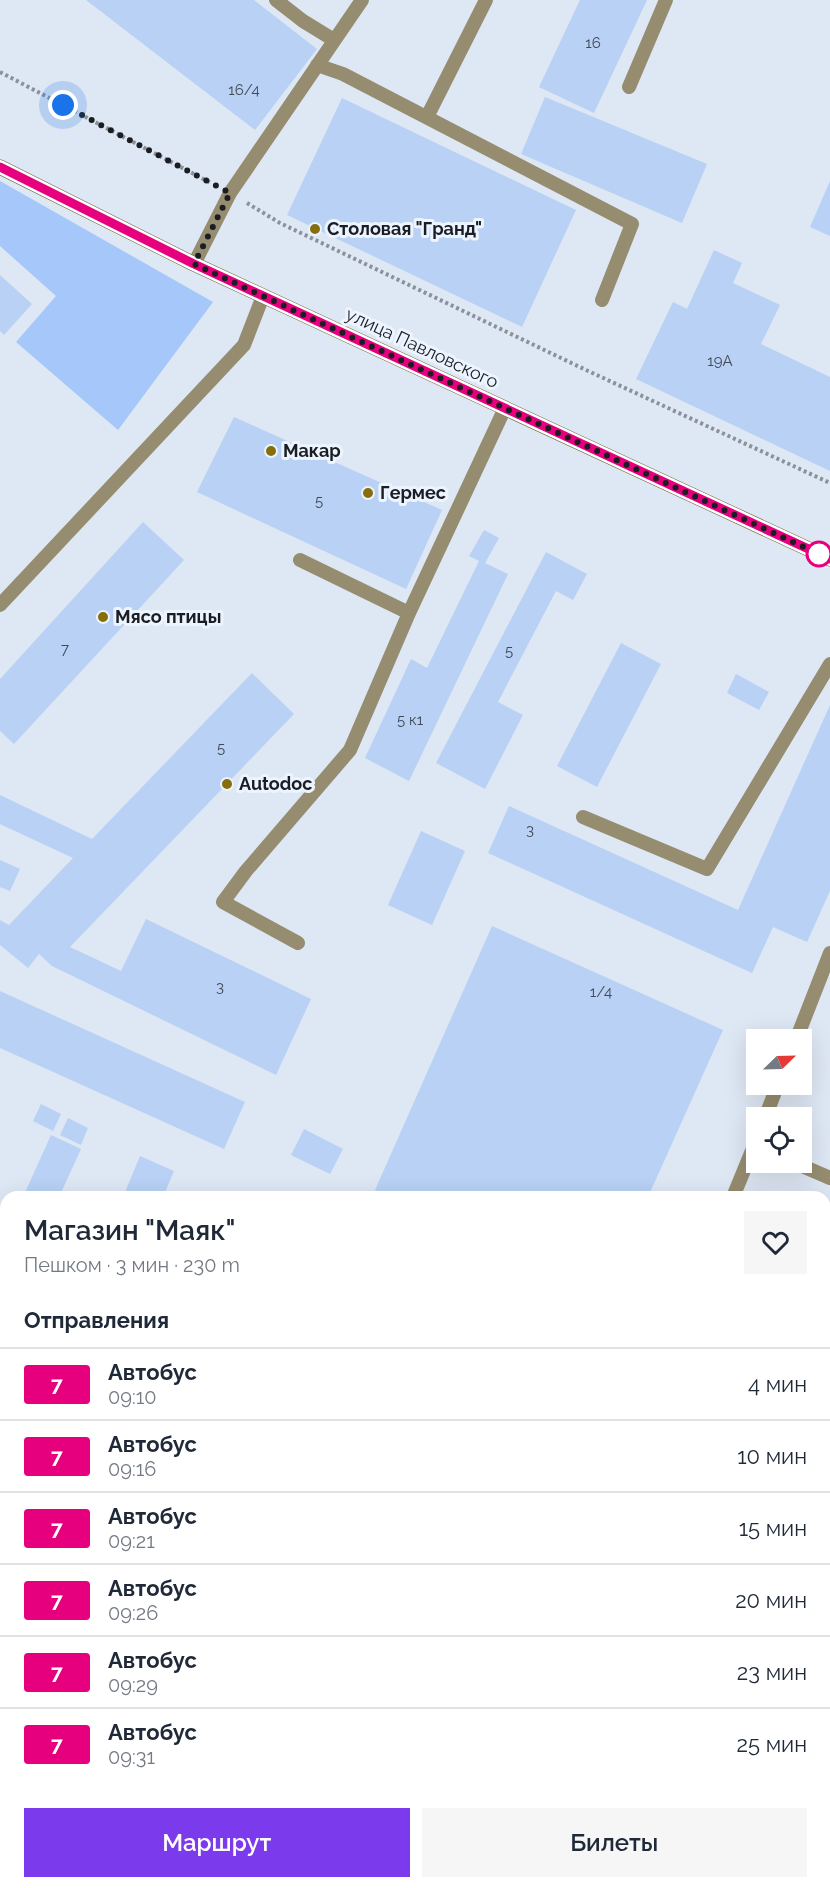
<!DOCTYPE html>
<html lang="ru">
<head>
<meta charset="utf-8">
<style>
	:root { --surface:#fff; --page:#f6f6f7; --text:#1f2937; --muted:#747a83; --line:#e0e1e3; --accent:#7c3aed }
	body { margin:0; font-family:Raleway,sans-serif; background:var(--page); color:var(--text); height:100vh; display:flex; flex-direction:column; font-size:22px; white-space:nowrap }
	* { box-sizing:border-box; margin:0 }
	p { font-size:20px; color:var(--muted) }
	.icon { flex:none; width:33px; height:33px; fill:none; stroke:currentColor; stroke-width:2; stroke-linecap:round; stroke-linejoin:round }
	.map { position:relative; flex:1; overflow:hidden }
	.sheet { position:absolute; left:0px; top:1191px; width:831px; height:698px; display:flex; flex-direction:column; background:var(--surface); border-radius:18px 18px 0 0; box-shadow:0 6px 24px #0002 }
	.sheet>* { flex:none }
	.badge { padding:0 12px; border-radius:4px; font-size:21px; line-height:39px }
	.needle { width:39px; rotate:67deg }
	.controls { position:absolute; left:746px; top:1029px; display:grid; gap:12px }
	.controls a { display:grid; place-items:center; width:66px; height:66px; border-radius:0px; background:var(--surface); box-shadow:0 6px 24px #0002; font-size:30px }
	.you { position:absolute; width:30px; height:30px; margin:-15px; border:4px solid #fff; border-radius:50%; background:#1a73e8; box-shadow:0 0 0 9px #1a73e833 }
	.map>.badge { position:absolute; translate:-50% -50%; box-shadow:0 0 0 3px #fff }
	h2 { padding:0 24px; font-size:22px; line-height:54px }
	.round { display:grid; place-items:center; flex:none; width:63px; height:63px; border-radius:0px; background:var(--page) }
	.head { display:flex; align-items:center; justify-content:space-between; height:102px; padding:0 24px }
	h1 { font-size:28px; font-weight:600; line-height:45px }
	.cta { display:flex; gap:12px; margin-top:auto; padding:12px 24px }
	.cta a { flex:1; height:69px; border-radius:0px; background:var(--accent); color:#fff; font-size:24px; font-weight:600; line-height:69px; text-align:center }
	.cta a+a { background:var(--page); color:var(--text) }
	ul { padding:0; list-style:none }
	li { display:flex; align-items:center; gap:18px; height:72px; padding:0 24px; border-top:2px solid var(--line) }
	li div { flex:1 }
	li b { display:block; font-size:22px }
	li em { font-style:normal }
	li .badge { min-width:66px; font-weight:700; text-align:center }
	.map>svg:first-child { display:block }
	.green { fill:#a6c7f9 }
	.building { fill:#b8d1f4 }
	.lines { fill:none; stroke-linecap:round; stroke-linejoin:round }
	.path { stroke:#8a919b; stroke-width:4; stroke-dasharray:3 3; stroke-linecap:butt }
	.lane { stroke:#968d70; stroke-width:14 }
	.street { stroke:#968d70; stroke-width:15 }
	.secondary { stroke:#6f6237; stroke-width:15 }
	.line-casing { stroke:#fff; stroke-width:14 }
	.line { stroke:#e6007e; stroke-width:9 }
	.walk { stroke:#1a1d22; stroke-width:6; stroke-dasharray:0 10.8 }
	.poi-dot { fill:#876e0d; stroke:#ecf4ff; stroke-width:2 }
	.stop-dot { fill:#fff; stroke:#e6007e; stroke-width:3 }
	.labels { text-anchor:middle; stroke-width:6; stroke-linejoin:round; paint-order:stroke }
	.number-label { font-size:15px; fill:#424a56 }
	.poi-label { font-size:18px; font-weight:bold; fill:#1a1d22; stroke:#ecf4ff; text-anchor:start }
	.street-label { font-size:18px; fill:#1a1d22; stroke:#ecf4ff }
</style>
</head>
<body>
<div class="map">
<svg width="830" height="1888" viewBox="0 0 830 1888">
	<rect width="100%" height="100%" fill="#dee7f4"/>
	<path class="green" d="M 0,181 L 213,302 L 118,430 L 16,342 L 56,296 L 0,246 Z"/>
	<path class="building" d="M 86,0 L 254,0 L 317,49 L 255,130 Z
		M 580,0 L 647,0 L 594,113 L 539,87 Z
		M 545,97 L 707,164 L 682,223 L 521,154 Z
		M 342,98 L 576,210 L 522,327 L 287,215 Z
		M 830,181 L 830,236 L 810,227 Z
		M 714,250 L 742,263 L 733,283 L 780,305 L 761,344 L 830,377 L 830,471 L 636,379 L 673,302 L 687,309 Z
		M 0,275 L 32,304 L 4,335 L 0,331 Z
		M 234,417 L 442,510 L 406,589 L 197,492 Z
		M 143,522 L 184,560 L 14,744 L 0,731 L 0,679 Z
		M 484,530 L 499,538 L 485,563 L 508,574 L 409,781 L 365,758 L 411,659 L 427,668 L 479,561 L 469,556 Z
		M 546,552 L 587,574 L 573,600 L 556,591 L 498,702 L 523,715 L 485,789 L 436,763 Z
		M 621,643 L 661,664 L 597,787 L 557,766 Z
		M 252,673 L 294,714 L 70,947 L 121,971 L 146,919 L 311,999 L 276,1075 L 52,966 L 39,954 L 28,968 L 0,945 L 0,920 L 9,925 L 73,858 L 0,824 L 0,795 L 92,839 Z
		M 736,674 L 769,692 L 759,710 L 727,693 Z
		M 830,705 L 830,891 L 807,942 L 773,927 L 752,973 L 488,853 L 509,806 L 738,910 Z
		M 421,831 L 465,851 L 432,925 L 388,905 Z
		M 0,860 L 20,869 L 10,891 L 0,887 Z
		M 492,926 L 723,1030 L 648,1197 L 391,1197 L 375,1190 Z
		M 0,991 L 245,1102 L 224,1149 L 0,1048 Z
		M 41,1104 L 61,1114 L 53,1131 L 33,1121 Z
		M 68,1118 L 88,1128 L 81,1145 L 60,1135 Z
		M 304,1129 L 343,1149 L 330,1174 L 291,1155 Z
		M 51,1135 L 81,1149 L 59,1197 L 23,1197 Z
		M 140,1156 L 174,1171 L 163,1197 L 123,1197 Z
		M 825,1235 L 830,1238 L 830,1427 L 825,1424 Z
		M 825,1461 L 830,1463 L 830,1544 L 825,1542 Z
		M 825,1547 L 830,1550 L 830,1581 L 825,1578 Z
		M 825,1617 L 830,1620 L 830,1642 L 825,1640 Z
		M 545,1882 L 572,1882 L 579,1888 L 541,1888 Z"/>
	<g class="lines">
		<path class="path" d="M 0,72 L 211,183
			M 247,203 L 280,223 L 586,370 L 830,483"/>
		<path class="lane" d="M 276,0 L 303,21 L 334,40
			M 317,65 L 343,74 L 632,224 L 602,300
			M 629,87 L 666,0
			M 427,117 L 486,0
			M 194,264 L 230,193 L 362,0
			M 300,560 L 409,613
			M 0,605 L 244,345 L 263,296
			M 583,817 L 707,869 L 830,664
			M 298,943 L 223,902 L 246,871 L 350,750 L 409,613 L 505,408
			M 796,1040 L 830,953
			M 765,1118 L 778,1084
			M 793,1162 L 830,1178
			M 733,1197 L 756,1141
			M 0,1315 L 6,1318
			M 825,1599 L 830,1602
			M 0,1725 L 6,1713
			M 806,1882 L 810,1888"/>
		<path class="street" d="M 446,1888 L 447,1882"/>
		<path class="secondary" d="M 0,167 L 194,264 L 830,559"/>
	</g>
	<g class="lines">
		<defs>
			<path id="line" d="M 0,167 L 194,264 L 830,559"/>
		</defs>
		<use href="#line" class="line-casing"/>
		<use href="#line" class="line"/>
		<path class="walk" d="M 63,105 L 230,193 L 194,264 L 819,554"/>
	</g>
	<g class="poi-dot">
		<circle cx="315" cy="229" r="6"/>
		<circle cx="271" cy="451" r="6"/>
		<circle cx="368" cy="493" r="6"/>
		<circle cx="103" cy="617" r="6"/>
		<circle cx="227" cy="784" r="6"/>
	</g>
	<circle class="stop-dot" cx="819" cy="554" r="12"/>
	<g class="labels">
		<g class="number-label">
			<text x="593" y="48">16</text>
			<text x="244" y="95">16/4</text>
			<text x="720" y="366">19А</text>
			<text x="319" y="506">5</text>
			<text x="65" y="654">7</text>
			<text x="509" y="656">5</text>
			<text x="410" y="725">5 к1</text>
			<text x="221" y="753">5</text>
			<text x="530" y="835">3</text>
			<text x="220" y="992">3</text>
			<text x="601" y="997">1/4</text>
		</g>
		<g class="poi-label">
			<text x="327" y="235">Столовая "Гранд"</text>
			<text x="283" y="457">Макар</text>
			<text x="380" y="499">Гермес</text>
			<text x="115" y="623">Мясо птицы</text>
			<text x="239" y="790">Autodoc</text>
		</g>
		<g class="street-label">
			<text transform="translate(422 348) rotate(25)" y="6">улица Павловского</text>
		</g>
	</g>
</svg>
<div class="controls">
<a><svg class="needle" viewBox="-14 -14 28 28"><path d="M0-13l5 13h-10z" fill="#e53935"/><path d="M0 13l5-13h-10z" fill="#747a83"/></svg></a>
<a><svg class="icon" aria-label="locate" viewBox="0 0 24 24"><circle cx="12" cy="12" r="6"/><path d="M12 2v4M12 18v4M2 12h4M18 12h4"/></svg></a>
</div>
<div class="you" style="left:63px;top:105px"></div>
<section class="sheet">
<div class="head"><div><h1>Магазин &quot;Маяк&quot;</h1><p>Пешком · 3 мин · 230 m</p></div><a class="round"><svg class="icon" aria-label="heart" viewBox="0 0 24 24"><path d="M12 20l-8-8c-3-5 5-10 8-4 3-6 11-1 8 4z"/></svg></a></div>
<h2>Отправления</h2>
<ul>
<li><span class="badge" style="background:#e6007e;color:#fff">7</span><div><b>Автобус</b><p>09:10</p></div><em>4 мин</em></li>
<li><span class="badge" style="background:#e6007e;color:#fff">7</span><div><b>Автобус</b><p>09:16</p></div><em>10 мин</em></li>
<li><span class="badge" style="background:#e6007e;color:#fff">7</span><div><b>Автобус</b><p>09:21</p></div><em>15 мин</em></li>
<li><span class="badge" style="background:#e6007e;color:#fff">7</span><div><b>Автобус</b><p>09:26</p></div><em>20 мин</em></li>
<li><span class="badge" style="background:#e6007e;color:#fff">7</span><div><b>Автобус</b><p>09:29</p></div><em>23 мин</em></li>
<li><span class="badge" style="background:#e6007e;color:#fff">7</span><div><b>Автобус</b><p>09:31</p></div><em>25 мин</em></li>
</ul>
<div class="cta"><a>Маршрут</a><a>Билеты</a></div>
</section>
</div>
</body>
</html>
